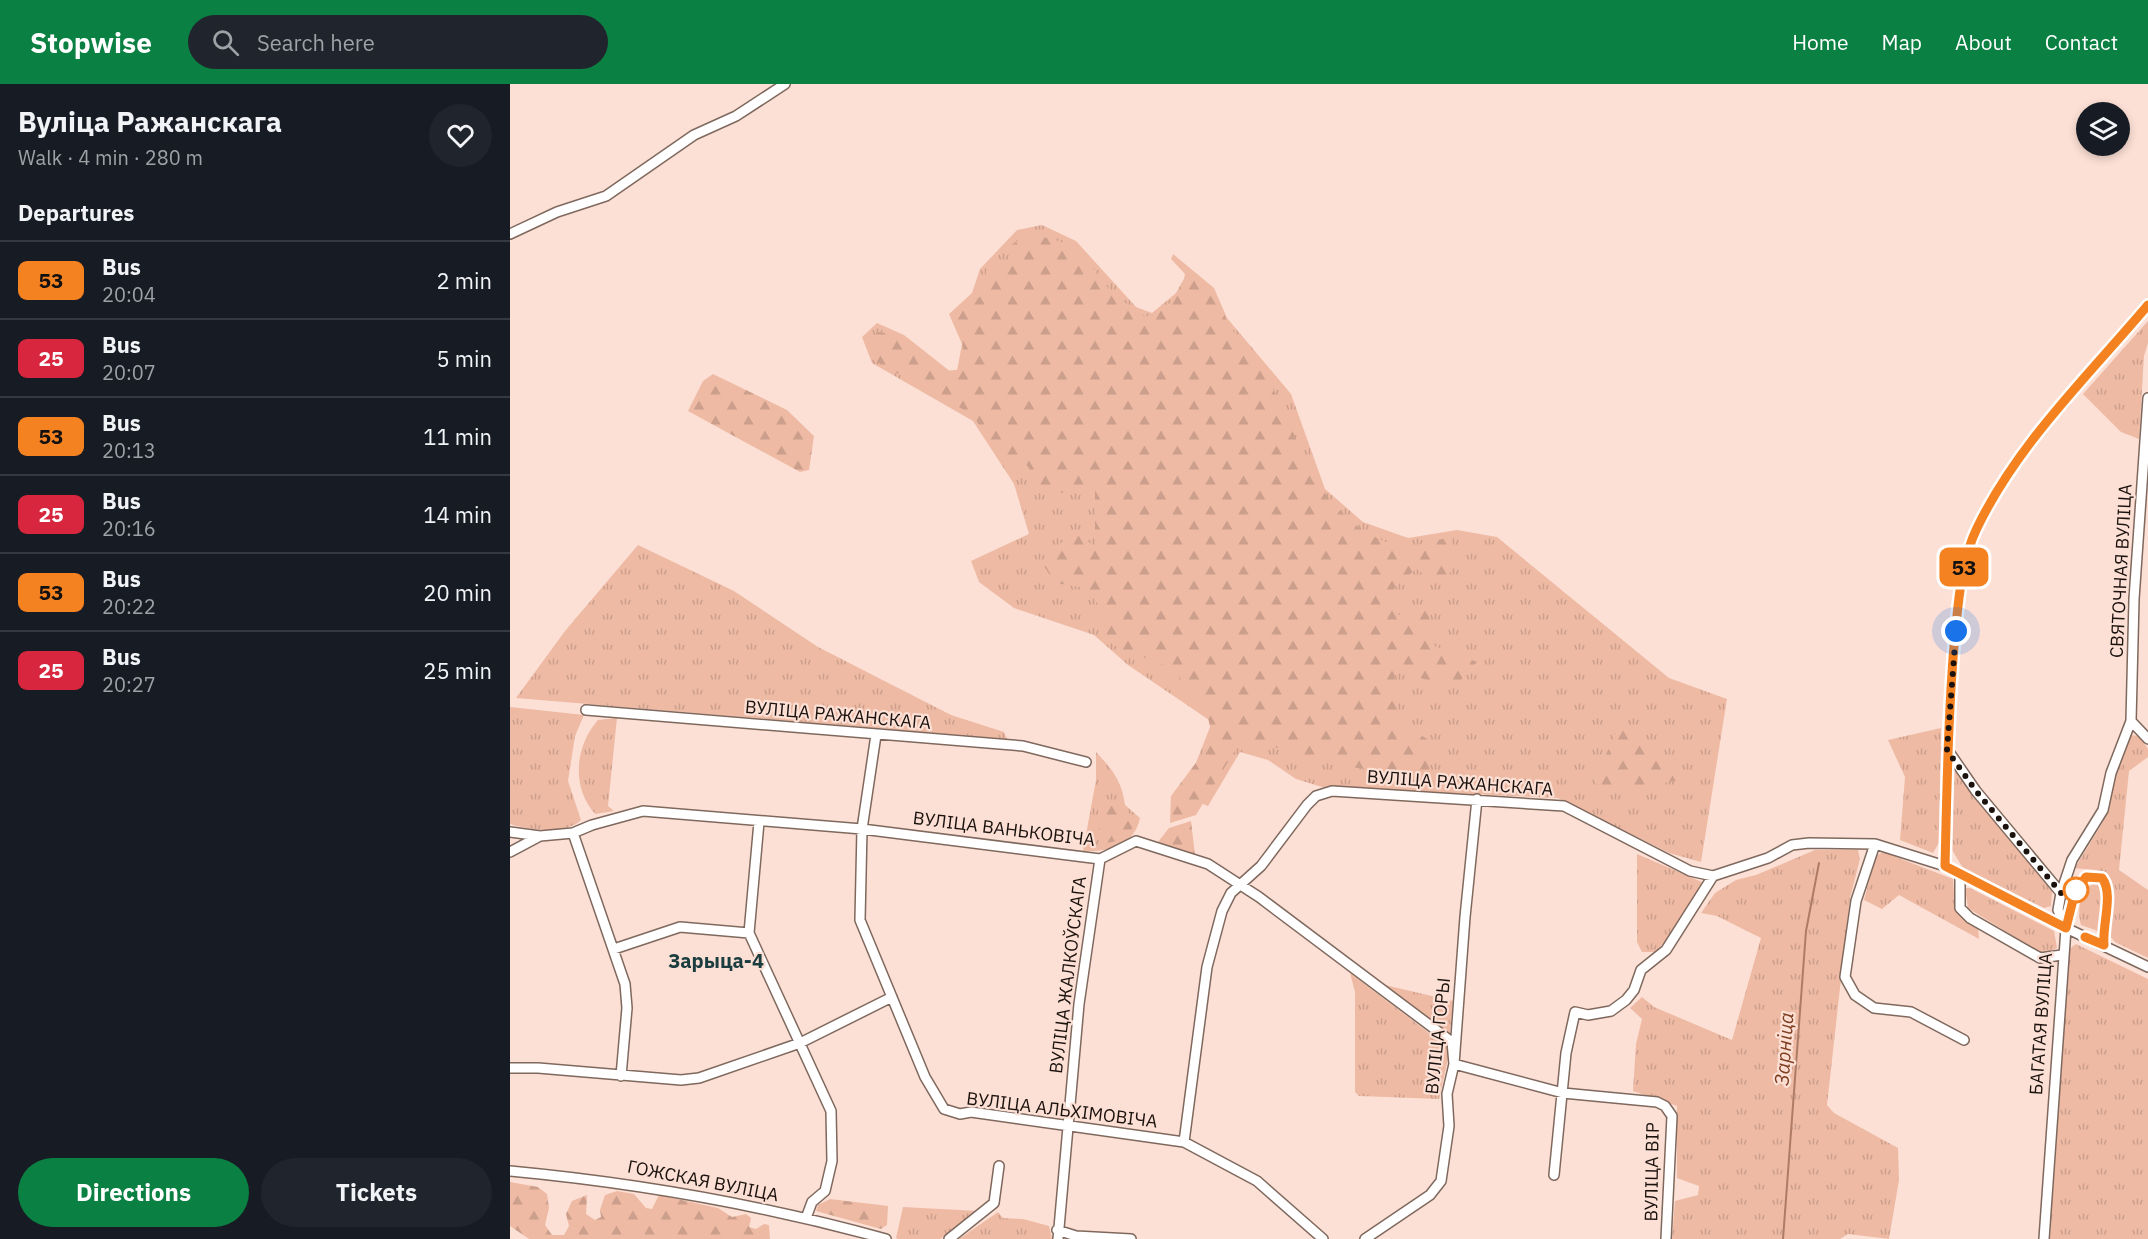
<!DOCTYPE html>
<html lang="en">
<head>
<meta charset="utf-8">
<style>
	:root { --surface:#171b24; --page:#20242c; --text:#f1f3f6; --muted:#9ea1a6; --line:#363941; --accent:#0b8043 }
	body { margin:0; font-family:"IBM Plex Sans",sans-serif; background:var(--page); color:var(--text); height:100vh; display:flex; flex-direction:column; font-size:22px; white-space:nowrap }
	* { box-sizing:border-box; margin:0 }
	p { font-size:20px; color:var(--muted) }
	.icon { flex:none; width:33px; height:33px; fill:none; stroke:currentColor; stroke-width:2; stroke-linecap:round; stroke-linejoin:round }
	.map { position:relative; flex:1; overflow:hidden }
	.panel { display:flex; flex-direction:column; background:var(--surface); width:510px }
	.panel>* { flex:none }
	.badge { padding:0 12px; border-radius:9px; font-size:21px; line-height:39px }
	.controls { position:absolute; left:1566px; top:18px; display:grid; gap:12px }
	.controls a { display:grid; place-items:center; width:54px; height:54px; border-radius:50%; background:var(--surface); box-shadow:0 3px 9px #0003; font-size:30px }
	.you { position:absolute; width:30px; height:30px; margin:-15px; border:4px solid #fff; border-radius:50%; background:#1a73e8; box-shadow:0 0 0 9px #1a73e833 }
	.map>.badge { position:absolute; translate:-50% -50%; box-shadow:0 0 0 3px #fff }
	h2 { padding:0 18px; font-size:22px; line-height:54px }
	.round { display:grid; place-items:center; flex:none; width:63px; height:63px; border-radius:32px; background:var(--page) }
	.overview { display:flex; align-items:center; justify-content:space-between; height:102px; padding:0 18px }
	h1 { font-size:28px; font-weight:800; line-height:45px }
	.cta { display:flex; gap:12px; margin-top:auto; padding:12px 18px }
	.cta a { flex:1; height:69px; border-radius:36px; background:var(--accent); color:#fff; font-size:24px; font-weight:800; line-height:69px; text-align:center }
	.cta a+a { background:var(--page); color:var(--text) }
	ul { padding:0; list-style:none }
	li { display:flex; align-items:center; gap:18px; height:78px; padding:0 18px; border-top:2px solid var(--line) }
	li div { flex:1 }
	li b { display:block; font-size:22px }
	li em { font-style:normal }
	li .badge { min-width:66px; font-weight:700; text-align:center }
	header { display:flex; align-items:center; gap:36px; box-sizing:border-box; height:84px; padding:0 30px; background:var(--accent); color:#fff }
	header strong { font-size:28px }
	nav { display:flex; gap:33px; margin-inline-start:auto; font-size:21px }
	.search { width:420px; height:54px; background:var(--page); display:flex; align-items:center; gap:15px; box-sizing:border-box; padding:0 21px; border-radius:33px; color:var(--muted); font-size:22px }
	main { display:flex; flex:1; min-height:0 }
	.map>svg:first-child { display:block }
	.grass { fill:url(#grass-tufts) }
	.forest { fill:url(#forest-firs) }
	.lines { fill:none; stroke-linecap:round; stroke-linejoin:round }
	.stream { stroke:#ad7b66; stroke-width:2 }
	.minor-casing { stroke:#7f685d; stroke-width:12 }
	.minor { stroke:#fff; stroke-width:9 }
	.line-casing { stroke:#fff; stroke-width:14 }
	.line { stroke:#f58220; stroke-width:9 }
	.walk { stroke:#1b120e; stroke-width:6; stroke-dasharray:0 10.8 }
	.stop-dot { fill:#fff; stroke:#f58220; stroke-width:3 }
	.labels { text-anchor:middle; stroke-width:4.5; stroke-linejoin:round; paint-order:stroke }
	.street-label { font-size:18px; fill:#1b120e; stroke:#fce0d5 }
	.neighbourhood-label { font-size:20px; font-weight:bold; fill:#1b3d40; stroke:#fce0d5 }
	.water-label { font-size:20px; font-style:italic; fill:#7f3e20; stroke:#fce0d5 }
</style>
</head>
<body>
<header>
<strong>Stopwise</strong>
<div class="search"><svg class="icon" aria-label="search" viewBox="0 0 24 24"><circle cx="10" cy="10" r="6"/><path d="M15 15l6 6"/></svg>Search here</div>
<nav><a>Home</a><a>Map</a><a>About</a><a>Contact</a></nav>
</header>
<main>
<section class="panel">
<div class="overview"><div><h1>Вуліца Ражанскага</h1><p>Walk · 4 min · 280 m</p></div><a class="round"><svg class="icon" aria-label="heart" viewBox="0 0 24 24"><path d="M12 20l-8-8c-3-5 5-10 8-4 3-6 11-1 8 4z"/></svg></a></div>
<h2>Departures</h2>
<ul>
<li><span class="badge" style="background:#f58220;color:#111">53</span><div><b>Bus</b><p>20:04</p></div><em>2 min</em></li>
<li><span class="badge" style="background:#d7263d;color:#fff">25</span><div><b>Bus</b><p>20:07</p></div><em>5 min</em></li>
<li><span class="badge" style="background:#f58220;color:#111">53</span><div><b>Bus</b><p>20:13</p></div><em>11 min</em></li>
<li><span class="badge" style="background:#d7263d;color:#fff">25</span><div><b>Bus</b><p>20:16</p></div><em>14 min</em></li>
<li><span class="badge" style="background:#f58220;color:#111">53</span><div><b>Bus</b><p>20:22</p></div><em>20 min</em></li>
<li><span class="badge" style="background:#d7263d;color:#fff">25</span><div><b>Bus</b><p>20:27</p></div><em>25 min</em></li>
</ul>
<div class="cta"><a>Directions</a><a>Tickets</a></div>
</section>
<div class="map">
<svg width="1638" height="1155" viewBox="0 0 1638 1155">
	<defs>
		<pattern id="grass-tufts" width="24" height="20" patternUnits="userSpaceOnUse" patternTransform="scale(1.5)"><rect width="24" height="20" fill="#eebaa4"/><path d="M3 7l-1-3M5 7V3M7 7l1-3M15 17l-1-3M17 17v-4M19 17l1-3" fill="none" stroke="#cc9f8c"/></pattern>
		<pattern id="forest-firs" width="22" height="20" patternUnits="userSpaceOnUse" patternTransform="scale(1.5)"><rect width="22" height="20" fill="#eebaa4"/><path d="M5 1l3.5 6h-7zM16 11l3.5 6h-7z" fill="#cc9f8c"/></pattern>
	</defs>
	<rect width="100%" height="100%" fill="#fce0d5"/>
	<path class="grass" d="M 532,141 L 566,157 L 626,223 L 642,229 L 666,209 L 676,191 L 661,175 L 663,170 L 704,204 L 717,234 L 781,310 L 815,405 L 853,438 L 898,454 L 947,446 L 987,453 L 1159,594 L 1217,615 L 1191,778 L 1159,769 L 1048,714 L 812,703 L 786,695 L 758,676 L 730,668 L 698,722 L 673,712 L 702,638 L 618,581 L 584,551 L 504,524 L 469,498 L 461,477 L 519,450 L 504,400 L 463,337 L 362,279 L 352,253 L 367,239 L 394,251 L 446,292 L 452,260 L 439,230 L 462,209 L 470,185 L 507,146 Z
		M 1638,237 L 1638,259 L 1634,272 L 1629,355 L 1611,348 L 1573,310 Z
		M 128,461 L 224,507 L 308,563 L 441,631 L 494,648 L 497,655 L 6,614 L 55,547 Z
		M 0,623 L 74,631 L 65,652 L 58,697 L 71,736 C 56,751 19,746 0,740 Z
		M 107,634 L 98,722 L 104,727 L 85,730 C 61,703 65,662 88,636 Z
		M 1431,644 L 1430,757 L 1423,769 L 1390,756 L 1395,693 L 1378,656 Z
		M 1620,651 L 1629,652 L 1638,665 L 1638,673 L 1619,687 L 1609,786 L 1638,806 L 1638,874 L 1605,858 L 1598,850 L 1602,797 C 1592,782 1581,787 1565,784 L 1593,738 L 1606,685 Z
		M 586,668 C 602,685 612,697 615,721 L 630,734 C 624,762 599,768 573,767 L 586,696 Z
		M 1442,680 L 1459,707 L 1542,807 L 1541,822 L 1534,824 L 1453,784 L 1442,766 Z
		M 1305,766 L 1348,766 L 1350,775 L 1340,814 L 1317,1021 L 1324,1029 L 1388,1064 L 1389,1096 L 1379,1155 L 1338,1150 L 1330,1155 L 1162,1155 L 1165,1117 L 1188,1111 L 1189,1102 L 1167,1094 L 1167,1022 L 1123,1007 L 1126,960 L 1132,935 L 1120,924 L 1132,913 L 1144,923 L 1222,956 L 1251,854 L 1207,832 L 1191,829 L 1205,809 L 1226,796 L 1246,791 Z
		M 1373,768 L 1443,795 L 1445,824 L 1468,843 L 1469,855 L 1389,811 L 1372,825 L 1354,816 L 1366,772 Z
		M 1127,770 L 1192,798 L 1166,846 L 1145,868 L 1132,868 L 1127,858 Z
		M 1583,800 L 1588,800 L 1594,806 L 1588,847 L 1571,841 C 1567,828 1569,806 1583,800 Z
		M 1455,804 L 1460,804 L 1544,847 L 1547,864 L 1533,871 L 1458,824 Z
		M 1566,860 L 1638,895 L 1638,1155 L 1540,1155 L 1547,1005 L 1559,865 Z
		M 850,883 L 875,901 L 943,917 L 940,949 L 937,951 L 850,886 Z
		M 840,889 L 940,965 L 929,1015 L 849,1012 L 845,1008 L 845,908 Z
		M 393,1123 L 468,1127 L 430,1155 L 388,1155 L 386,1154 Z
		M 488,1128 L 493,1134 L 513,1135 L 539,1142 L 542,1155 L 449,1155 Z"/>
	<path class="forest" d="M 515,152 L 540,154 L 567,164 L 603,210 L 635,233 C 657,224 675,211 675,186 L 664,176 L 672,178 L 699,203 L 723,247 L 762,302 L 793,370 L 821,419 L 853,447 L 890,465 L 941,453 L 941,486 L 933,502 L 906,485 L 884,504 L 886,532 L 916,523 L 922,543 L 919,560 L 967,578 L 944,604 L 884,586 L 888,637 L 917,655 L 920,694 L 841,683 L 737,656 L 725,666 L 686,731 L 660,739 L 661,712 L 703,656 L 696,625 L 661,583 L 610,565 L 590,551 L 596,532 L 577,504 L 545,499 L 534,482 L 535,469 L 565,450 L 585,462 L 585,405 L 551,409 L 534,407 L 514,377 L 496,386 L 463,331 L 365,277 L 359,259 L 367,248 L 383,250 L 435,287 L 454,285 L 452,250 L 443,231 L 471,212 L 477,184 L 489,177 L 501,179 L 507,172 L 501,161 Z
		M 203,290 L 277,326 L 304,352 L 299,386 L 290,388 L 178,327 L 193,297 Z
		M 1128,642 L 1141,676 L 1165,681 L 1166,697 L 1095,707 L 1084,697 L 1108,644 Z
		M 594,716 L 609,719 L 624,734 L 624,743 L 608,757 L 590,760 L 588,726 Z
		M 681,737 L 685,771 L 648,758 L 659,744 Z
		M 0,1098 L 28,1103 L 37,1110 L 39,1124 L 35,1141 L 42,1151 L 54,1151 L 59,1142 L 56,1130 L 62,1117 L 77,1111 L 76,1130 L 85,1136 L 91,1133 L 90,1126 L 95,1111 L 107,1107 L 124,1110 L 136,1124 L 142,1125 L 149,1111 L 208,1124 L 222,1133 L 236,1130 L 241,1134 L 239,1143 L 246,1145 L 254,1140 L 259,1141 L 260,1155 L 19,1155 L 0,1142 Z
		M 320,1115 L 378,1122 L 377,1141 L 371,1145 L 306,1127 L 308,1121 Z"/>
	<g class="lines">
		<path class="stream" d="M 1273,1155 L 1296,847 L 1309,779"/>
		<defs>
			<path id="minor" d="M 0,150 L 47,128 L 96,112 L 184,51 L 226,32 L 275,0
				M 1638,314 L 1624,515 L 1621,637 L 1638,655
				M 76,626 L 513,662 L 576,678
				M 366,651 L 352,745 L 350,836 L 415,993 L 434,1025 L 450,1030 L 461,1028 L 674,1058 L 747,1097 L 813,1155
				M 1437,665 L 1466,707 L 1551,809
				M 249,738 L 239,849 L 321,1027 L 322,1077 L 315,1107 L 302,1118 L 296,1134
				M 0,748 L 30,752
				M 63,749 L 115,900 L 117,924 L 111,992
				M 1365,760 L 1346,817 L 1335,893 L 1345,911 L 1364,924 L 1401,928 L 1454,956
				M 0,768 L 30,752 L 63,749 L 82,741 L 133,727 L 352,745 L 590,775 L 626,757 L 698,780 L 749,813 L 942,958 L 944,980 L 1053,1009 L 1147,1018 L 1155,1022 L 1162,1032 L 1156,1155
				M 1435,782 C 1436,705 1438,627 1445,550 C 1449,514 1451,478 1467,444 C 1508,359 1577,292 1638,221
				M 1450,790 L 1450,824 L 1460,834 L 1530,874 L 1552,871
				M 104,865 L 170,843 L 239,849
				M 0,984 L 28,984 L 171,996 L 189,994 L 290,959 L 382,913
				M 674,1058 L 697,883 L 712,827 L 721,809 L 751,782 L 797,721 L 806,712 L 822,707 L 1054,722 L 1180,787 L 1203,792 L 1258,774 L 1282,761 L 1299,759 L 1365,760 L 1435,782 L 1556,844 L 1638,883
				M 0,1087 C 128,1099 253,1121 376,1155
				M 1044,1091 L 1056,969 L 1065,928 L 1078,931 L 1101,927 L 1116,916 L 1124,906 L 1131,886 L 1156,866 L 1203,792
				M 547,1146 L 566,1152 L 621,1155
				M 439,1155 L 484,1119 L 489,1082
				M 548,1155 L 569,920 L 590,775
				M 855,1155 L 920,1111 L 931,1097 L 939,1042 L 937,1010 L 944,980 L 955,833 L 967,715
				M 1534,1155 L 1556,844 L 1548,826 L 1551,809 L 1562,776 L 1593,726 L 1601,689 L 1621,637"/>
		</defs>
		<use href="#minor" class="minor-casing"/>
		<use href="#minor" class="minor"/>
	</g>
	<g class="lines">
		<defs>
			<path id="line" d="M 1575,853 L 1594,861 C 1592,840 1604,810 1592,794 L 1576,793 L 1565,808 L 1556,844 L 1435,782 C 1437,705 1438,628 1445,550 C 1449,514 1451,477 1467,444 C 1508,359 1578,292 1638,221"/>
		</defs>
		<use href="#line" class="line-casing"/>
		<use href="#line" class="line"/>
		<path class="walk" d="M 1446,547 L 1437,666 L 1466,707 L 1551,809 L 1566,806"/>
	</g>
	<circle class="stop-dot" cx="1566" cy="806" r="12"/>
	<g class="labels">
		<g class="street-label">
			<text transform="translate(1611 487) rotate(-87)" y="6">СВЯТОЧНАЯ ВУЛІЦА</text>
			<text transform="translate(328 631) rotate(5)" y="6">ВУЛІЦА РАЖАНСКАГА</text>
			<text transform="translate(950 699) rotate(4)" y="6">ВУЛІЦА РАЖАНСКАГА</text>
			<text transform="translate(494 745) rotate(7)" y="6">ВУЛІЦА ВАНЬКОВІЧА</text>
			<text transform="translate(558 891) rotate(-83)" y="6">ВУЛІЦА ЖАЛКОЎСКАГА</text>
			<text transform="translate(1531 940) rotate(-86)" y="6">БАГАТАЯ ВУЛІЦА</text>
			<text transform="translate(928 952) rotate(-84)" y="6">ВУЛІЦА ГОРЫ</text>
			<text transform="translate(552 1026) rotate(7)" y="6">ВУЛІЦА АЛЬХІМОВІЧА</text>
			<text transform="translate(1142 1088) rotate(-89)" y="6">ВУЛІЦА ВІР</text>
			<text transform="translate(193 1097) rotate(11)" y="6">ГОЖСКАЯ ВУЛІЦА</text>
		</g>
		<g class="neighbourhood-label">
			<text x="206" y="884">Зарыца-4</text>
		</g>
		<g class="water-label">
			<text transform="translate(1274 965) rotate(-86)" y="7">Зарніца</text>
		</g>
	</g>
</svg>
<div class="controls">
<a><svg class="icon" aria-label="layers" viewBox="0 0 24 24"><path d="M12 4l9 5-9 5-9-5zM3 14l9 5 9-5"/></svg></a>
</div>
<div class="you" style="left:1446px;top:547px"></div>
<b class="badge" style="left:1454px;top:483px;background:#f58220;color:#111">53</b>
</div>
</main>
</body>
</html>
